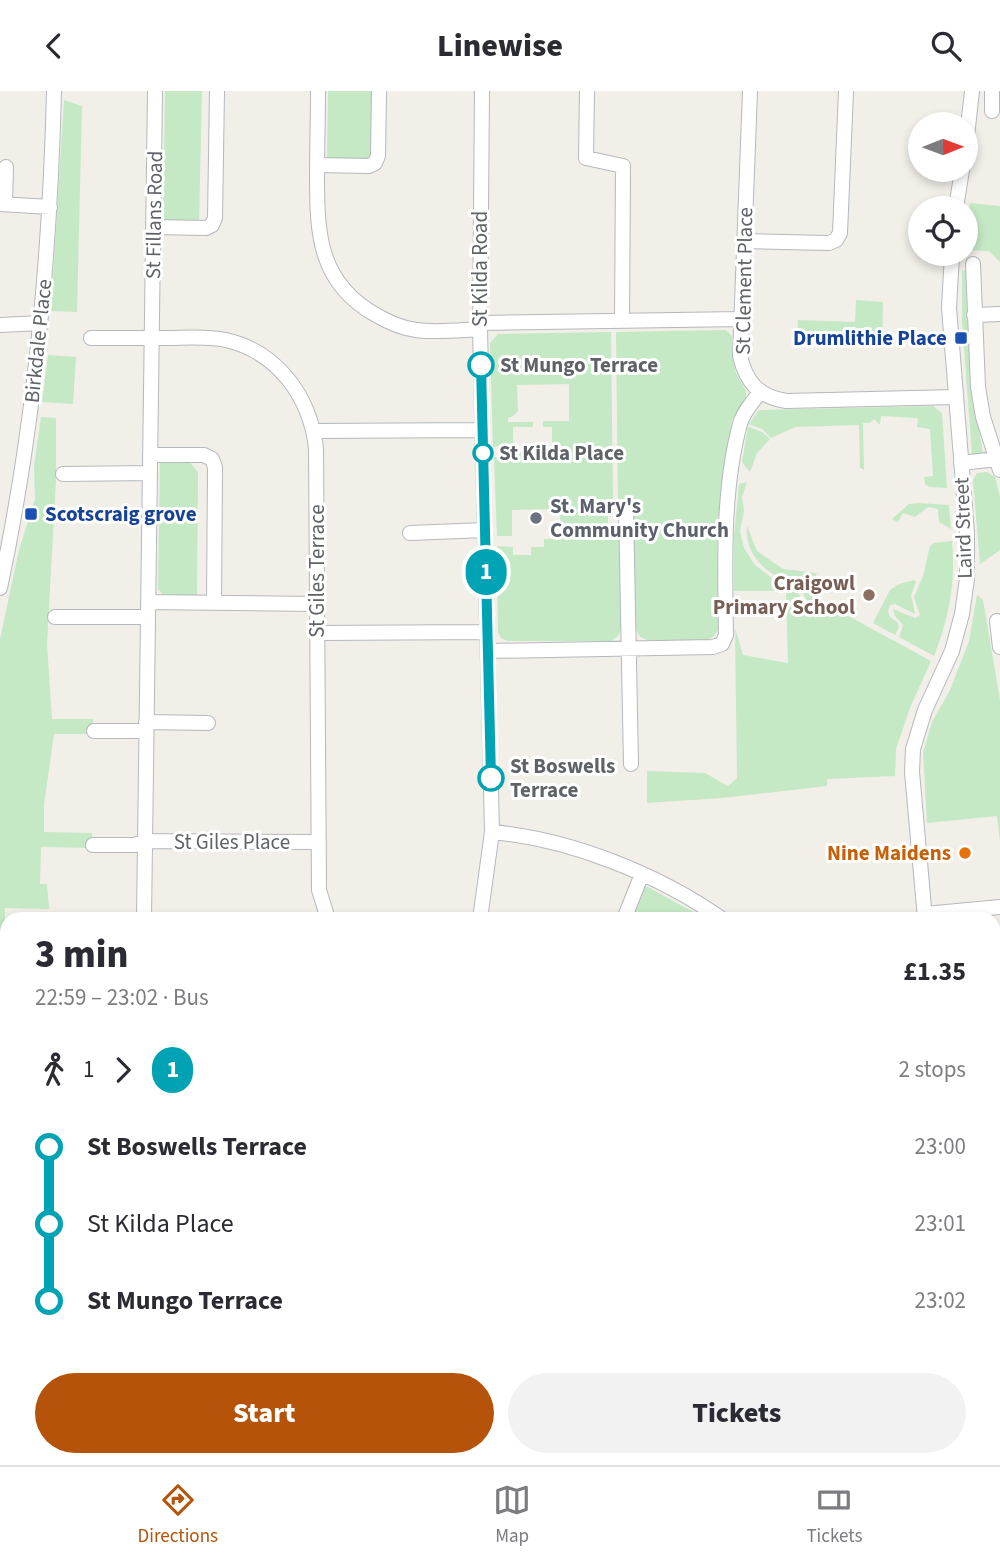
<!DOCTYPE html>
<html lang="en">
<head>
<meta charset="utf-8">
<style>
	:root { --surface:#fff; --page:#f2f2f3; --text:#2b2b33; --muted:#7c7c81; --line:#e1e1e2; --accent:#b45309 }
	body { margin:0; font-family:"Source Sans 3",sans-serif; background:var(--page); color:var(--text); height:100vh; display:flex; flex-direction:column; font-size:26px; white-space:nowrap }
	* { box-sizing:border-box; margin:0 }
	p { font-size:23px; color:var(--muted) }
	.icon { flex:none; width:38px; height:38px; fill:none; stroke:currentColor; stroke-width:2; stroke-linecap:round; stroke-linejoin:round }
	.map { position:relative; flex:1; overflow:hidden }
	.panel { position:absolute; left:0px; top:821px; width:1001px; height:555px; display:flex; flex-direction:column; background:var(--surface); border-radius:21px 21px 0 0; box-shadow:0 4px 10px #0003 }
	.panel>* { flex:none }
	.badge { padding:0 14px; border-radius:23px; font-size:24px; line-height:46px }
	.needle { width:46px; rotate:89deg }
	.buttons { position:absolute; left:908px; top:21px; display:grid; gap:14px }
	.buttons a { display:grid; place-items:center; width:70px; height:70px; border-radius:50%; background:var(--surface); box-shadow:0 4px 10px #0003; font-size:35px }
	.map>.badge { position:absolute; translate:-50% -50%; box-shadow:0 0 0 4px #fff }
	.legs { display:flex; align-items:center; gap:10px; height:77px; padding:0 35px; font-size:23px }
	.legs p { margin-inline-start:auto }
	.head { display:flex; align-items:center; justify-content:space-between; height:119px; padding:0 35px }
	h1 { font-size:38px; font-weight:800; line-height:52px }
	.cta { display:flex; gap:14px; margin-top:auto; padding:14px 35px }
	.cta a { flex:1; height:80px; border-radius:42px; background:var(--accent); color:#fff; font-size:28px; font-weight:800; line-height:80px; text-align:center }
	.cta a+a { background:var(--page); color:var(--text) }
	ul { padding:0 35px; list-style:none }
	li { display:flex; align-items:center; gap:24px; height:77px; font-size:26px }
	li i { display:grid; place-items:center; width:10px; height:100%; margin:0 9px; background:currentColor }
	li i::after { content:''; width:18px; height:18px; margin:-9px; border:5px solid; border-radius:50%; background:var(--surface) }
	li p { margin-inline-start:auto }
	li:first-child i { background:linear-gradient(#0000 50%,currentColor 0) }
	li:last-child i { background:linear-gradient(currentColor 50%,#0000 0) }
	header { display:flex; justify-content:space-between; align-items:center; height:91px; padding:0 35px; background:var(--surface); font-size:32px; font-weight:800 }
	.tabs { display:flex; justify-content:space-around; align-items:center; height:98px; border-top:2px solid var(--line); background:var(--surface); font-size:19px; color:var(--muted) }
	.tabs a { display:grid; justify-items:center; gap:4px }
	.tabs .current { color:var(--accent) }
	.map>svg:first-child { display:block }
	.green { fill:#c5e8c5 }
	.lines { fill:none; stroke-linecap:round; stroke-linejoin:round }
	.minor-casing { stroke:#b5b8bc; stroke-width:16 }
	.minor { stroke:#fff; stroke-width:14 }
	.line-1-casing { stroke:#fff; stroke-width:16 }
	.line-1 { stroke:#00a3b4; stroke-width:10 }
	.transit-dot { fill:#1a4fb4; stroke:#fff; stroke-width:2.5 }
	.stop-1-dot { fill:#fff; stroke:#00a3b4; stroke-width:3.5 }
	.worship-dot { fill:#6b7280; stroke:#fff; stroke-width:2.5 }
	.education-dot { fill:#8d6e63; stroke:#fff; stroke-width:2.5 }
	.food-dot { fill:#e8710a; stroke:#fff; stroke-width:2.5 }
	.labels { text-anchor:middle; stroke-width:6; stroke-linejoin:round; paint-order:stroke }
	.street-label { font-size:21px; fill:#5f6368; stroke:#fff }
	.transit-label { font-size:21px; font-weight:bold; fill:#164399; stroke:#fff; text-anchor:end }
	.stop-label { font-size:21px; font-weight:bold; fill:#5f6368; stroke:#fff; text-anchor:start }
	.worship-label { font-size:21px; font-weight:bold; fill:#5b616d; stroke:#fff; text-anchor:start }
	.education-label { font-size:21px; font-weight:bold; fill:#785e54; stroke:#fff; text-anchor:end }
	.food-label { font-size:21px; font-weight:bold; fill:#c56008; stroke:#fff; text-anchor:end }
</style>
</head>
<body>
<header><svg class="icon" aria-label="back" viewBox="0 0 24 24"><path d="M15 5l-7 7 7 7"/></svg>Linewise<svg class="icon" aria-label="search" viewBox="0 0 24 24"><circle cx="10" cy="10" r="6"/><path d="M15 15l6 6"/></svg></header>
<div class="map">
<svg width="1000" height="1374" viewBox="0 0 1000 1374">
	<rect width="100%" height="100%" fill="#f1efe8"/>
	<path class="green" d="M 165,0 L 202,0 L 199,133 L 163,131 Z
		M 328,0 L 375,0 L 372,69 L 327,68 Z
		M 64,9 L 82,15 L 77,221 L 51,220 Z
		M 970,112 L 1000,115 L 1000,171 L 989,160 L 966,159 Z
		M 962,179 L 967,180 L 975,313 L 983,363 L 975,365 L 972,363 L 962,231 Z
		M 856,209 L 883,211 L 882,255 L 797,251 L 798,229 L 855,231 Z
		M 726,239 L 732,245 L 732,265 L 736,282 L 746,300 L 746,308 L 732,329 L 717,433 L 718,539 L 714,545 L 708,549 L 647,549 L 640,546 L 636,539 L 633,413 L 618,413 L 616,241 Z
		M 611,241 L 613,413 L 608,413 L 608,449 L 619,449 L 621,538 L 618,545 L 611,550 L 507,550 L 501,547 L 498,541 L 497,455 L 513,456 L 513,464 L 531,464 L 531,456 L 544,456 L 544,448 L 561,448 L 560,418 L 512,419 L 512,445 L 497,445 L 494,366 L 513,366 L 526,356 L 527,365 L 552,364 L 552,336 L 543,336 L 543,330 L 569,330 L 569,293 L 517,294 L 518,320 L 512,326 L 508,327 L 508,331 L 533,331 L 533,336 L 513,336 L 513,354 L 493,356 L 490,252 L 498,243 Z
		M 48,264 L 76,266 L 73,313 L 42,311 Z
		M 933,315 L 942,322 L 947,397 L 929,396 L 925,393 L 924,386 L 933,385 L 930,338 L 917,336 L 918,327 L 881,325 L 880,334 L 874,328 L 870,332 L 863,332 L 864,379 L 860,377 L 859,334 L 795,336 L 771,347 L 762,338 L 749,333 L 759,319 Z
		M 41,326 L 56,327 L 56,389 L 47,553 L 52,628 L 93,628 L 93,643 L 54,643 L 44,714 L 44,741 L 92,742 L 92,757 L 41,756 L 40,793 L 47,793 L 49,818 L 5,817 L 4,897 L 7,898 L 7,1012 L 0,1012 L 0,548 L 19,459 L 35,408 L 34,375 Z
		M 748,336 L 762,341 L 770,348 L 757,362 L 750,381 L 742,371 Z
		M 160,368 L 187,368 L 198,381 L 197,504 L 163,504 L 158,498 Z
		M 987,381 L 995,386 L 1000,406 L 1000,459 L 980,473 L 973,389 L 977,382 Z
		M 747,391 L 742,406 L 744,420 L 740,440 L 744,457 L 755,474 L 772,487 L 795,497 L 809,522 L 816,524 L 830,515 L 931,570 L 910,617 L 896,658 L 895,685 L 827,688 L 827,695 L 722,707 L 647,712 L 647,680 L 705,682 L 728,695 L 737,687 L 735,537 L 743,564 L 788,572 L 786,500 L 734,500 L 734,446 L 739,393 Z
		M 919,412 L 949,414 L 951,438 L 939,431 L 938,418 L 928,416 L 915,426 L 903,422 L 898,431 L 892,428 L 909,413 Z
		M 747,435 L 757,460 L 783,478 L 817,482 L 807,501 L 821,509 L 818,517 L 809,516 L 800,494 C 792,489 782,488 773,483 C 756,473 745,455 747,435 Z
		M 952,450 C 956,491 949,527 934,565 L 899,546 L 903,534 L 895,525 L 893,518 L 915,527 L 920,524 L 914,506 L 923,485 L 930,455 L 934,452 Z
		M 914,489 L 916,491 L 911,504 L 915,523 L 895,513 L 890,514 L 888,520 L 890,526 L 898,532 L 899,536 L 895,544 L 873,532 L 890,499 L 899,493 Z
		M 977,504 L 983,509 L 1000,609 L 1000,751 L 997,725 L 927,732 L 923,662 L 932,631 L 950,599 L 969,550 Z
		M 644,794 L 706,828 L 629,828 Z
		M 7,1130 L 7,1213 L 0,1213 L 0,1131 Z
		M 162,1368 L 311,1368 L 318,1374 L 151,1374 Z
		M 323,1369 L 458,1369 L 453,1374 L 330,1374 Z"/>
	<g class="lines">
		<defs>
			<path id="minor" d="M 318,0 C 318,29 317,57 317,86 C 317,144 319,192 376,224 C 388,231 401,237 416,239 C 437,242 459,239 480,238
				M 587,0 L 586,67 L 623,75 L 622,230
				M 750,0 L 740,265 C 746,291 759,306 786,310 L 956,306
				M 992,0 L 992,20
				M 966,54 L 972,0
				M 317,74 L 369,75 L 375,72 L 378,65 L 379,0
				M 0,113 L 50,116
				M 5,113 L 6,76
				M 956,117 L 962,79
				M 154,136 L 206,137 L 212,134 L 215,127 L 217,0
				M 745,150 L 829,152 L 836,149 L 840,142 L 846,0
				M 973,173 L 978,296 L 983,326 L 1000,379
				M 974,224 L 1000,223
				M 480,232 L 742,228
				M 0,234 L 41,232
				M 91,247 C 116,247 141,247 166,247 C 186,247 206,245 226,249 C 278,261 310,306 316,357 L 319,799 L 328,828
				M 314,340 L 482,339
				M 150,364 L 204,364 L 212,368 L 215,376 L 214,512
				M 961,372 L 997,368
				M 63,383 L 150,382
				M 626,418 L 631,673
				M 410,442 L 485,439
				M 0,497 C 35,333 50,167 54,0
				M 148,511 L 318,513
				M 55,526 L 148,526
				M 997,530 L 1000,556
				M 318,542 L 487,541
				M 488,560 L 713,556 L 722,553 L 726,544 C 725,476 722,399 740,333 C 743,321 753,311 760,301
				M 146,631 L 208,632
				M 94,640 L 146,640
				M 492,741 C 570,748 658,783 722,828
				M 93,754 L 135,754 L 145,750 L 319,751
				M 925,823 L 1000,816
				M 144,828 L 155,0
				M 480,828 L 492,741 L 480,238 L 482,0
				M 624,828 L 642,783
				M 925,828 L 912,681 L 913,658 L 925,619 L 952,560 L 962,523 L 967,488 L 967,442 L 949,217 L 952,163
				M 1000,904 L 996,919 L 1000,965
				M 994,1023 L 1000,1022
				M 0,1114 L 7,1114
				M 994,1125 L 1000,1124
				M 120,1368 L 121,1374
				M 492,1368 L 499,1374
				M 842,1368 L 851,1374
				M 466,1374 L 470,1368
				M 692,1374 L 695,1368
				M 900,1374 L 920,1374"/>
		</defs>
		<use href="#minor" class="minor-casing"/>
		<use href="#minor" class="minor"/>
	</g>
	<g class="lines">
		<defs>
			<path id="line-1" d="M 481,274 L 491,687"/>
		</defs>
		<use href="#line-1" class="line-1-casing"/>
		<use href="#line-1" class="line-1"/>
	</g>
	<g class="transit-dot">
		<rect x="954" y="240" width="14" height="14" rx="3.5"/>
		<rect x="24" y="416" width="14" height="14" rx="3.5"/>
	</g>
	<g class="stop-1-dot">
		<circle cx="481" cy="274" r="12"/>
		<circle cx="483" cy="362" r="9"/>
		<circle cx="491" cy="687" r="12"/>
	</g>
	<circle class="worship-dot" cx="536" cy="427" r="7"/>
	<circle class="education-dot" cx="869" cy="504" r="7"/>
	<circle class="food-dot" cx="965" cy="762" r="7"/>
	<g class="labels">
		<g class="street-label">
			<text transform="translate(154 124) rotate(-89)" y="7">St Fillans Road</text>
			<text transform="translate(480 178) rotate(-90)" y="7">St Kilda Road</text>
			<text transform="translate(744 190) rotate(-89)" y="7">St Clement Place</text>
			<text transform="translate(38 250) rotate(-84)" y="7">Birkdale Place</text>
			<text transform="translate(963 437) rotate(-92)" y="7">Laird Street</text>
			<text transform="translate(317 480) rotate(-90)" y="7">St Giles Terrace</text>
			<text x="232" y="758">St Giles Place</text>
		</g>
		<g class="transit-label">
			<text x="947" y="254">Drumlithie Place</text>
			<text x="45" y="430" text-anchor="start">Scotscraig grove</text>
		</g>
		<g class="stop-label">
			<text x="500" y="281">St Mungo Terrace</text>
			<text x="499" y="369">St Kilda Place</text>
			<text x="510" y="682">St Boswells<tspan x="510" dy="24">Terrace</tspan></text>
		</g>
		<g class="worship-label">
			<text x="550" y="422">St. Mary's<tspan x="550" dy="24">Community Church</tspan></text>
		</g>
		<g class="education-label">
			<text x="855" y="499">Craigowl<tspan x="855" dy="24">Primary School</tspan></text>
		</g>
		<g class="food-label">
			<text x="951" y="769">Nine Maidens</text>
		</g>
	</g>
</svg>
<div class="buttons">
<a><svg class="needle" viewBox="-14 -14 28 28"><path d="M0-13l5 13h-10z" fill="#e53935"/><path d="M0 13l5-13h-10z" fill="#7c7c81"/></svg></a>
<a><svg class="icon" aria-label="locate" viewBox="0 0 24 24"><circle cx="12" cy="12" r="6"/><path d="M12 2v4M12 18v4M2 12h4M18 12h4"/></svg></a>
</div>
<b class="badge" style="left:486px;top:481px;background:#00a3b4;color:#fff">1</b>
<section class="panel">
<div class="head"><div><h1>3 min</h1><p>22:59 – 23:02 · Bus</p></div><b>£1.35</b></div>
<div class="legs"><svg class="icon" aria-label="walk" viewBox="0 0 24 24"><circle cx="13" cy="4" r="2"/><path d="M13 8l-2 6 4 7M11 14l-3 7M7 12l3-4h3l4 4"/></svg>1<svg class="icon" aria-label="forward" viewBox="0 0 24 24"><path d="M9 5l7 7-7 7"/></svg><b class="badge" style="background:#00a3b4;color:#fff">1</b><p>2 stops</p></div>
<ul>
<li><i style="color:#00a3b4"></i><b>St Boswells Terrace</b><p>23:00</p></li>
<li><i style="color:#00a3b4"></i><span>St Kilda Place</span><p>23:01</p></li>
<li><i style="color:#00a3b4"></i><b>St Mungo Terrace</b><p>23:02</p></li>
</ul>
<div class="cta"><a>Start</a><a>Tickets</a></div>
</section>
</div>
<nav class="tabs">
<a class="current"><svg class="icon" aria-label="directions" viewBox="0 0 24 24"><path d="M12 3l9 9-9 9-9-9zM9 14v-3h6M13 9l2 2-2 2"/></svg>Directions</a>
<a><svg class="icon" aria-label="map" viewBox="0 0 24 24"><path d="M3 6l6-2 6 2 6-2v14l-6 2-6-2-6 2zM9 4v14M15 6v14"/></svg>Map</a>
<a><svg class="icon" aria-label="tickets" viewBox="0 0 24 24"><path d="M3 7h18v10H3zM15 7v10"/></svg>Tickets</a>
</nav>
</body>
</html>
